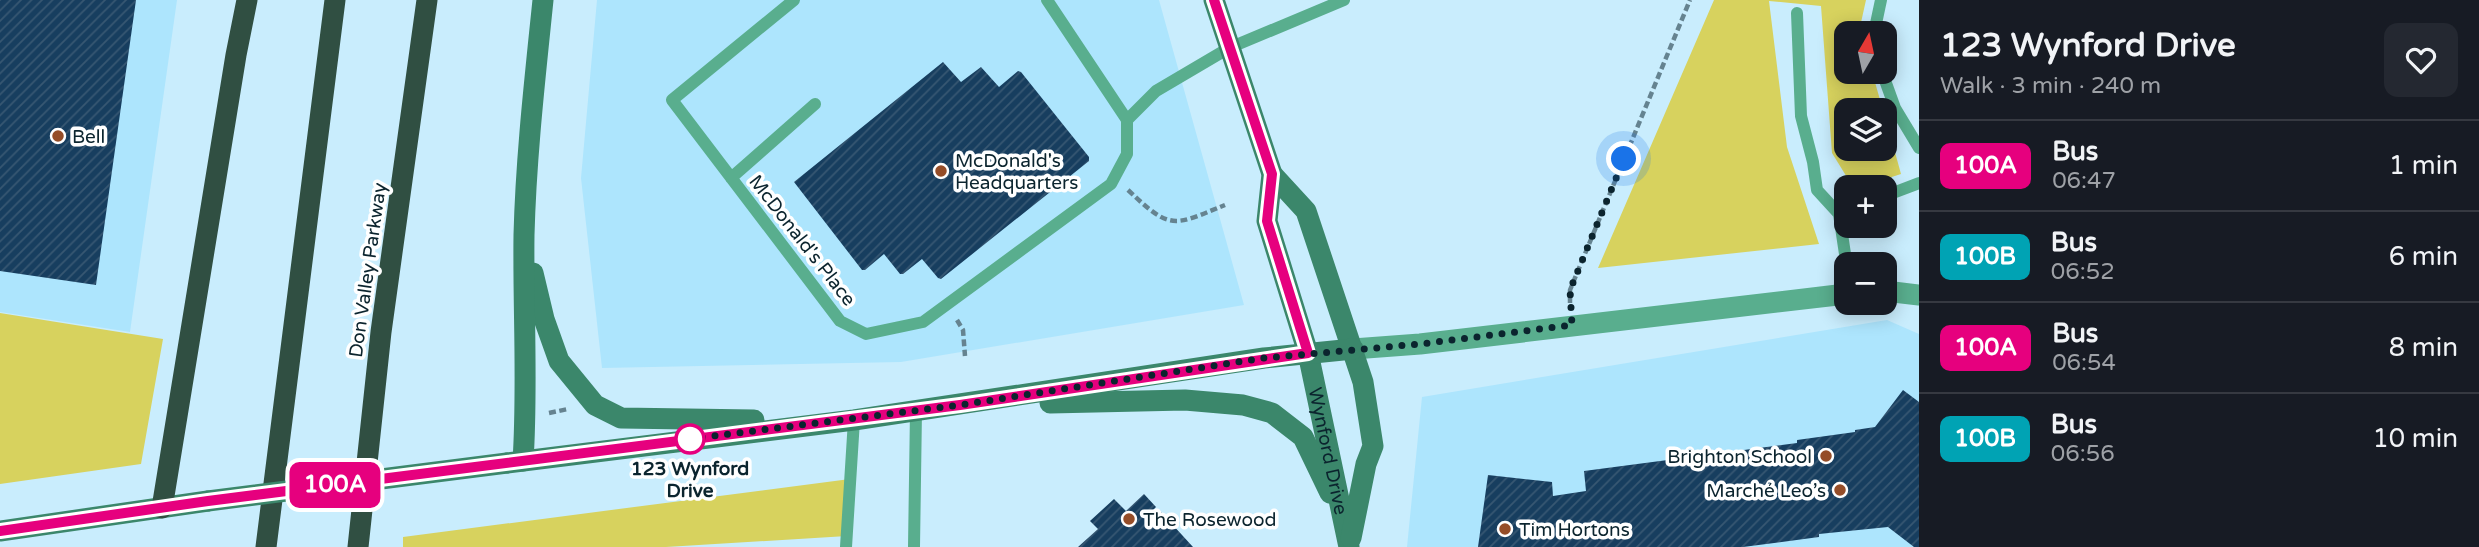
<!DOCTYPE html>
<html lang="en">
<head>
<meta charset="utf-8">
<style>
	:root { --surface:#171b24; --page:#242831; --text:#f1f3f6; --muted:#9ea1a6; --line:#363941 }
	body { margin:0; font-family:"Varela Round",sans-serif; background:var(--page); color:var(--text); height:100vh; display:flex; flex-direction:column; font-size:26px; white-space:nowrap }
	* { box-sizing:border-box; margin:0 }
	p { font-size:23px; color:var(--muted) }
	.icon { flex:none; width:38px; height:38px; fill:none; stroke:currentColor; stroke-width:2; stroke-linecap:round; stroke-linejoin:round }
	.map { position:relative; flex:1; overflow:hidden }
	.drawer { display:flex; flex-direction:column; background:var(--surface); width:560px }
	.drawer>* { flex:none }
	.badge { padding:0 14px; border-radius:10px; font-size:24px; line-height:46px }
	.needle { width:46px; rotate:9deg }
	.fabs { position:absolute; left:1834px; top:21px; display:grid; gap:14px }
	.fabs a { display:grid; place-items:center; width:63px; height:63px; border-radius:14px; background:var(--surface); box-shadow:0 4px 18px #0003; font-size:35px }
	.you { position:absolute; width:35px; height:35px; margin:-18px; border:5px solid #fff; border-radius:50%; background:#1a73e8; box-shadow:0 0 0 10px #1a73e833 }
	.map>.badge { position:absolute; translate:-50% -50%; box-shadow:0 0 0 4px #fff }
	.round { display:grid; place-items:center; flex:none; width:74px; height:74px; border-radius:14px; background:var(--page) }
	.head { display:flex; align-items:center; justify-content:space-between; height:119px; padding:0 21px }
	h1 { font-size:33px; font-weight:800; line-height:52px }
	ul { padding:0; list-style:none }
	li { display:flex; align-items:center; gap:21px; height:91px; padding:0 21px; border-top:2px solid var(--line) }
	li div { flex:1 }
	li b { display:block; font-size:26px }
	li em { font-style:normal }
	li .badge { min-width:77px; font-weight:700; text-align:center }
	main { display:flex; flex:1; min-height:0 }
	.map>svg:first-child { display:block }
	.built { fill:#ade5fd }
	.green { fill:#d7d25e }
	.building { fill:url(#building-hatch) }
	.lines { fill:none; stroke-linecap:round; stroke-linejoin:round }
	.path { stroke:#658390; stroke-width:4.5; stroke-dasharray:7 3.5; stroke-linecap:butt }
	.lane { stroke:#59ae8e; stroke-width:12 }
	.street { stroke:#59ae8e; stroke-width:21 }
	.secondary { stroke:#3b876b; stroke-width:21 }
	.highway { stroke:#304f42; stroke-width:21 }
	.secondary-bridge { stroke:#3b876b; stroke-width:21 }
	.line-casing { stroke:#fff; stroke-width:16 }
	.line { stroke:#e6007e; stroke-width:10 }
	.walk { stroke:#0b242e; stroke-width:7; stroke-dasharray:0 12.6 }
	.poi-dot { fill:#954d28; stroke:#fff; stroke-width:2.5 }
	.stop-dot { fill:#fff; stroke:#e6007e; stroke-width:3.5 }
	.labels { text-anchor:middle; stroke-width:7; stroke-linejoin:round; paint-order:stroke }
	.poi-label { font-size:19px; fill:#0b242e; stroke:#fff; text-anchor:start }
	.street-label { font-size:19px; fill:#0b242e; stroke:#fff }
	.stop-label { font-size:19px; font-weight:bold; fill:#0b242e; stroke:#fff }
</style>
</head>
<body>
<main>
<div class="map">
<svg width="1919" height="547" viewBox="0 0 1919 547">
	<defs>
		<pattern id="building-hatch" width="6" height="6" patternUnits="userSpaceOnUse" patternTransform="scale(1.75)"><rect width="6" height="6" fill="#173e5f"/><path d="M-1 1l2-2M0 6l6-6M5 7l2-2" fill="none" stroke="#375772"/></pattern>
	</defs>
	<rect width="100%" height="100%" fill="#c9edfd"/>
	<path class="built" d="M 0,0 L 177,0 L 130,332 L 0,312 Z
		M 597,0 L 1159,0 L 1244,305 L 901,362 L 602,368 L 581,178 Z
		M 1887,320 L 1919,334 L 1919,547 L 1407,547 L 1422,397 Z"/>
	<path class="green" d="M 1714,0 L 1866,0 L 1860,27 L 1861,33 L 1846,33 L 1846,72 L 1872,72 L 1883,110 L 1846,110 L 1846,149 L 1885,149 L 1885,116 L 1901,174 L 1861,187 L 1853,187 L 1832,153 L 1821,6 L 1769,1 L 1787,147 L 1819,244 L 1598,268 Z
		M 0,313 L 163,339 L 141,464 L 0,484 Z
		M 850,479 L 847,536 L 666,547 L 403,547 L 403,537 Z"/>
	<path class="building" d="M 0,0 L 136,0 L 96,285 L 0,271 Z
		M 943,62 L 961,82 L 981,67 L 999,87 L 1018,71 L 1021,72 L 1089,157 L 1089,161 L 941,279 L 938,278 L 922,259 L 903,274 L 900,274 L 884,254 L 865,270 L 862,270 L 794,182 Z
		M 1903,390 L 1919,402 L 1919,547 L 1914,547 L 1888,527 L 1819,534 L 1819,537 L 1743,547 L 1478,547 L 1488,475 L 1552,482 L 1553,496 L 1586,491 L 1584,471 L 1797,443 L 1797,440 L 1855,432 L 1855,430 L 1875,427 Z
		M 1144,494 L 1156,507 L 1152,511 L 1157,516 L 1161,512 L 1193,547 L 1078,547 L 1098,529 L 1090,521 L 1114,499 L 1126,511 Z"/>
	<g class="lines">
		<path class="path" d="M 1128,190 C 1171,231 1173,226 1225,205
			M 1570,303 L 1570,290 L 1690,0
			M 957,320 L 963,330 L 965,356
			M 549,413 L 568,409"/>
		<path class="lane" d="M 794,0 L 672,100 L 840,321 L 866,334 L 923,322 L 1111,184 L 1127,154 L 1127,120 L 1047,0
			M 1797,13 L 1801,116 L 1813,162 L 1817,190 L 1839,214
			M 1874,33 L 1881,0
			M 1882,72 L 1895,108 L 1919,148
			M 1127,120 L 1156,91 L 1229,48 L 1344,0
			M 731,178 L 815,104
			M 1885,196 L 1919,183
			M 1846,211 L 1839,214 L 1845,254 L 1846,293
			M 846,547 L 854,420
			M 914,547 L 916,411"/>
		<path class="street" d="M 1885,291 L 1919,295
			M 1353,349 L 1420,344 L 1846,294"/>
		<g class="secondary">
			<path id="s1" d="M 1214,0 L 1272,174 L 1267,221 L 1308,353 L 1349,547"/>
			<path d="M 1272,174 L 1306,211 L 1363,382 L 1373,446 L 1366,464 L 1351,538"/>
			<path d="M 533,273 L 544,319 L 559,361 L 595,405 L 621,418 L 754,420"/>
			<path d="M 1050,403 L 1185,400 L 1243,405 L 1272,413 L 1303,437 L 1330,493"/>
			<path d="M 523,461 C 528,385 523,311 524,235 C 526,157 535,78 543,0"/>
			<path d="M 507,463 L 854,420 L 1264,358 L 1353,349"/>
			<path d="M 0,531 L 208,501"/>
		</g>
		<path class="highway" d="M 162,508 L 236,55 L 247,0
			M 266,547 L 335,0
			M 358,547 L 381,332 L 427,0"/>
		<path class="secondary-bridge" d="M 208,501 L 507,463"/>
	</g>
	<g class="lines">
		<defs>
			<path id="line" d="M 0,531 L 208,501 L 960,405 L 1308,353 L 1267,221 L 1272,174 L 1214,0"/>
		</defs>
		<use href="#line" class="line-casing"/>
		<use href="#line" class="line"/>
		<path class="walk" d="M 690,439 L 960,405 L 1264,358 L 1420,344 L 1572,325 L 1570,290 L 1624,159"/>
	</g>
	<g class="poi-dot">
		<circle cx="58" cy="136" r="7"/>
		<circle cx="941" cy="171" r="7"/>
		<circle cx="1826" cy="456" r="7"/>
		<circle cx="1840" cy="490" r="7"/>
		<circle cx="1129" cy="519" r="7"/>
		<circle cx="1505" cy="529" r="7"/>
	</g>
	<circle class="stop-dot" cx="690" cy="439" r="14"/>
	<g class="labels">
		<g class="poi-label">
			<text x="72" y="143">Bell</text>
			<text x="955" y="167">McDonald's<tspan x="955" dy="22">Headquarters</tspan></text>
			<text x="1812" y="463" text-anchor="end">Brighton School</text>
			<text x="1826" y="497" text-anchor="end">Marché Leo’s</text>
			<text x="1143" y="526">The Rosewood</text>
			<text x="1519" y="536">Tim Hortons</text>
		</g>
		<g class="street-label">
			<text transform="translate(803 240) rotate(52)" y="7">McDonald's Place</text>
			<text transform="translate(367 270) rotate(-82)" y="7">Don Valley Parkway</text>
			<text dy="7" stroke="none"><textPath href="#s1" startOffset="469">Wynford Drive</textPath></text>
		</g>
		<g class="stop-label">
			<text x="690" y="475">123 Wynford<tspan x="690" dy="22">Drive</tspan></text>
		</g>
	</g>
</svg>
<div class="fabs">
<a><svg class="needle" viewBox="-14 -14 28 28"><path d="M0-13l5 13h-10z" fill="#e53935"/><path d="M0 13l5-13h-10z" fill="#9ea1a6"/></svg></a>
<a><svg class="icon" aria-label="layers" viewBox="0 0 24 24"><path d="M12 4l9 5-9 5-9-5zM3 14l9 5 9-5"/></svg></a>
<a>+</a>
<a>−</a>
</div>
<div class="you" style="left:1624px;top:159px"></div>
<b class="badge" style="left:335px;top:485px;background:#e6007e;color:#fff">100A</b>
</div>
<section class="drawer">
<div class="head"><div><h1>123 Wynford Drive</h1><p>Walk · 3 min · 240 m</p></div><a class="round"><svg class="icon" aria-label="heart" viewBox="0 0 24 24"><path d="M12 20l-8-8c-3-5 5-10 8-4 3-6 11-1 8 4z"/></svg></a></div>
<ul>
<li><span class="badge" style="background:#e6007e;color:#fff">100A</span><div><b>Bus</b><p>06:47</p></div><em>1 min</em></li>
<li><span class="badge" style="background:#00a3b4;color:#fff">100B</span><div><b>Bus</b><p>06:52</p></div><em>6 min</em></li>
<li><span class="badge" style="background:#e6007e;color:#fff">100A</span><div><b>Bus</b><p>06:54</p></div><em>8 min</em></li>
<li><span class="badge" style="background:#00a3b4;color:#fff">100B</span><div><b>Bus</b><p>06:56</p></div><em>10 min</em></li>
</ul>
</section>
</main>
</body>
</html>
